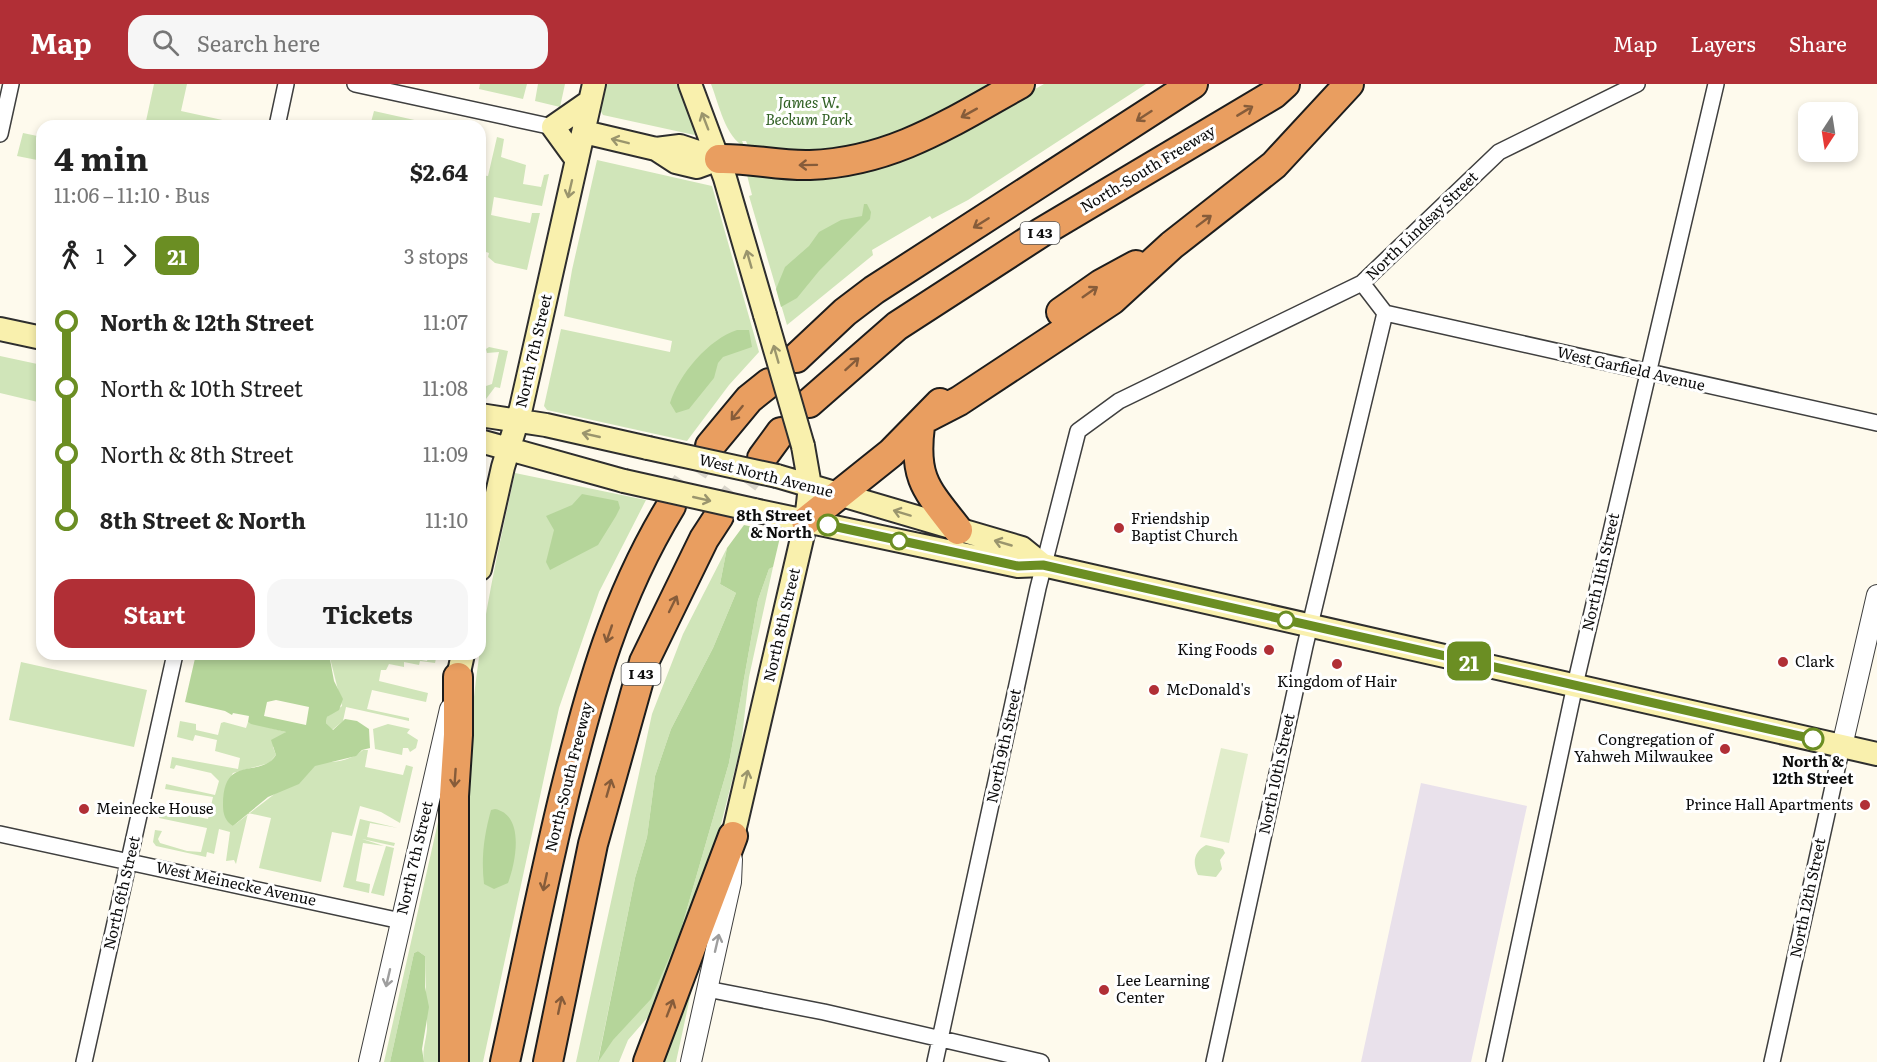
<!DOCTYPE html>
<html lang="en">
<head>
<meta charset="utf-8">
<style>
	:root { --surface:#fff; --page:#f6f6f6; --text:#222; --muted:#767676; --accent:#b12f36 }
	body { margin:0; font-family:Literata,serif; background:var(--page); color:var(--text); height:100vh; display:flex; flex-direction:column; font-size:22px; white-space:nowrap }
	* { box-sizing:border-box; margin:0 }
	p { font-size:20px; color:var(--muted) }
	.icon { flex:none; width:33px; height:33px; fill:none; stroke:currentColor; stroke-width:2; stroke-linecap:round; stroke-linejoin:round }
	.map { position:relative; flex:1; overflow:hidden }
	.panel { position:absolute; left:36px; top:36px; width:450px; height:540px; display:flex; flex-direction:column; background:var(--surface); border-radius:18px; box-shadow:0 3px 9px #0003 }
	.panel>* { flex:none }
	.badge { padding:0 12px; border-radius:9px; font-size:21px; line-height:39px }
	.needle { width:39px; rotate:192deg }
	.controls { position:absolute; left:1798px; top:18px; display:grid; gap:12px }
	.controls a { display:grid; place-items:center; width:60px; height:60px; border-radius:12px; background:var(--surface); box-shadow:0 3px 9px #0003; font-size:30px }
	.map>.badge { position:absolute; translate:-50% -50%; box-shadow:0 0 0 3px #fff }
	.legs { display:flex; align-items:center; gap:9px; height:66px; padding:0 18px; font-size:20px }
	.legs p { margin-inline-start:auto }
	.head { display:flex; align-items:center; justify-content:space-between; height:102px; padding:0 18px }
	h1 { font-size:33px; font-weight:700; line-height:45px }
	.cta { display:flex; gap:12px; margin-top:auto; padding:12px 18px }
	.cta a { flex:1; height:69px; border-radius:18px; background:var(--accent); color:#fff; font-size:24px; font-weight:700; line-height:69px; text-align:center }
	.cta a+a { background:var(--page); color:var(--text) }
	ul { padding:0 18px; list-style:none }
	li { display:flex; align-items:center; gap:21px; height:66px; font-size:22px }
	li i { display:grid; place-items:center; width:9px; height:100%; margin:0 8px; background:currentColor }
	li i::after { content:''; width:15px; height:15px; margin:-8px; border:4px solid; border-radius:50%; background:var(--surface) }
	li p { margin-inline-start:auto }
	li:first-child i { background:linear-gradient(#0000 50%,currentColor 0) }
	li:last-child i { background:linear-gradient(currentColor 50%,#0000 0) }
	header { display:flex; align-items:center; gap:36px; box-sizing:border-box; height:84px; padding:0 30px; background:var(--accent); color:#fff }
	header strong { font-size:28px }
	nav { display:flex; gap:33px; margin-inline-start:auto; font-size:21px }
	.search { width:420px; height:54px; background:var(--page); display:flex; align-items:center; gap:15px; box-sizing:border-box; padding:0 21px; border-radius:18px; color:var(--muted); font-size:22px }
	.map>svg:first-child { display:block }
	.industrial { fill:#e9e1eb }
	.green { fill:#d0e5b9 }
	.forest { fill:#b5d59a; fill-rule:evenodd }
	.pitch { fill:#e1edcb }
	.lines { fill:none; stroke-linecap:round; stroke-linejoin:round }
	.motorway-tunnel { stroke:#dad6cb; stroke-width:28; stroke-dasharray:28 14; stroke-linecap:butt }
	.minor-casing { stroke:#3f3f3f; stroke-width:18 }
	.tertiary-casing { stroke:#3f3f3f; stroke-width:22 }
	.secondary-casing { stroke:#2e2e2e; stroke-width:26 }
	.motorway-casing { stroke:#1d1d1d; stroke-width:32 }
	.minor { stroke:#fff; stroke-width:15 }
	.tertiary { stroke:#fff; stroke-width:20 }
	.secondary { stroke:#f9f0ad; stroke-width:22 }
	.motorway { stroke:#e99e60; stroke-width:28 }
	.secondary-bridge-casing { stroke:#2e2e2e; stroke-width:26; stroke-linecap:butt }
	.secondary-bridge { stroke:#f9f0ad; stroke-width:22 }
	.oneway { stroke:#865c3a }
	.oneway2 { stroke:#9a956d }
	.oneway3 { stroke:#9e9e9e }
	.line-1-casing { stroke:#fff; stroke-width:14 }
	.line-1 { stroke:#6b8e23; stroke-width:9 }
	.stop-1-dot { fill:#fff; stroke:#6b8e23; stroke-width:3 }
	.poi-dot { fill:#b12f36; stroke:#fff; stroke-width:2 }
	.labels { text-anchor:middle; stroke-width:6; stroke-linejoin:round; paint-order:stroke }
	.shield { fill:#fff; stroke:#555; stroke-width:1.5 }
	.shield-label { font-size:14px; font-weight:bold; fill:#0c0c0c }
	.park-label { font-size:15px; font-style:italic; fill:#2f5f22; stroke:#fff }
	.street-label { font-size:15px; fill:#0c0c0c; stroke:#fff }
	.stop-label { font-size:15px; font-weight:bold; fill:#0c0c0c; stroke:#fff; text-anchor:end }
	.poi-label { font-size:15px; fill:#0c0c0c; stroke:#fff; text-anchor:start }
</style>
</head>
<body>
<header>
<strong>Map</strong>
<div class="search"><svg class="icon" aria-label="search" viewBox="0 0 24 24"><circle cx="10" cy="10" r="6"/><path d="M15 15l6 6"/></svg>Search here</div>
<nav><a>Map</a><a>Layers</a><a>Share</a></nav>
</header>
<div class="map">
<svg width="1877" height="978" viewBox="0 0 1877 978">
	<rect width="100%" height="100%" fill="#fefaed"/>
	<path class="industrial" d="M 1421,699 L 1527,722 L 1471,978 L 1361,978 Z"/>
	<path class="green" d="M 154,0 L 187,0 L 181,27 L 250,42 L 141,42 L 142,37 L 146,37 Z
		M 480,0 L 527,0 L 523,15 L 479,5 Z
		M 538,0 L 565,0 L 560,23 L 535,17 Z
		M 605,0 L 681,0 L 699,52 L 603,31 L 600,26 Z
		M 711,0 L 997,0 L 930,38 L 841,69 L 749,65 L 746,57 L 742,57 L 745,63 C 725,53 719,20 711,0 Z
		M 1044,0 L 1146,0 L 968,116 L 932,135 L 930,132 L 872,166 L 873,171 L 787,241 L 749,112 L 752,111 L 747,91 L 893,79 L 930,64 Z
		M 374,27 L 419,37 L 417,42 L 370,42 Z
		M 23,49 L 42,53 L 42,77 L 17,72 Z
		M 497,53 L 504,55 L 501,73 L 526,81 L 523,100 L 541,103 L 544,91 L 549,90 L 542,122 L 494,113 L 491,131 L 530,139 L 532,129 L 540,129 L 527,186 L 495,179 L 488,173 L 489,169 L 480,166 L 480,155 L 485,146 L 480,126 L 480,91 L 488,92 Z
		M 597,76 L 712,102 L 759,268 L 729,301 L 687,357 L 547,326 L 544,322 L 561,245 L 670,268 L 672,257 L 564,232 L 572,186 Z
		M 489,263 L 508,267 L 500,304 L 495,303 L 486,315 L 480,314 L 480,304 L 492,300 L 499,268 L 487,269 L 486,265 Z
		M 0,272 L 42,281 L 42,319 L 0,309 Z
		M 515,389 L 646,416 L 599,508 L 559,624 L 483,978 L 465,978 C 467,860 462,740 473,622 C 481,543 498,466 515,389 Z
		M 727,464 L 720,500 L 736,509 L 713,564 L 671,645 L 655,692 L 647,753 L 635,794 L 598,977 L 680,849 L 729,679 L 758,516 L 769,485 L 773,483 L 749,593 L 741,661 L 705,804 L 662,917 L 628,956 L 619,978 L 576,978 L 652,630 L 683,550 Z
		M 329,570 L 395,571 L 427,577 L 429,570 L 437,570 L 435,579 L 420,577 L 419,581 L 404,578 L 404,583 L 389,580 L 386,586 L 381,586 L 379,597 L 428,609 L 426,618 L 372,606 L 367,625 L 409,634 L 409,637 L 346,623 L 343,637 L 332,646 L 326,639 L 327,633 L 342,622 Z
		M 21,578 L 147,606 L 134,663 L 9,636 Z
		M 180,637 L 196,640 L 196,646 L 218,651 L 221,639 L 224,638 L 246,644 L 248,638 L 286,648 L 273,663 L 276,671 L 269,679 L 233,689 C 220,710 227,720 233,742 L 281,705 L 292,673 C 316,679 343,683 363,666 L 368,666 L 365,683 L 403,691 L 406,681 L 413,683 L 400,739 L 381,728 L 360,722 L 352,752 L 332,748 L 321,798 L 259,784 L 271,734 L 248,729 L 236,780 L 234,776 L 226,777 L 230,748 L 219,745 L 214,770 L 207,768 L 206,773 L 156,762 L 153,758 L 155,746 L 162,747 L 158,755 L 160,759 L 187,767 L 201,768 L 207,744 L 159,734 L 161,725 L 208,735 L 213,713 L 165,705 L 166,700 L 215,711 L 219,697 L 211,689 L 176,681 L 174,685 L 170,684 L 172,673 L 238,685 L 240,674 L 215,667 L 217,656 L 195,651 L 193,657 L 177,653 Z
		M 388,640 L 410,645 L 407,649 L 418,656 L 416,664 L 410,668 L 408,664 L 403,664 L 402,671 L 375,665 L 373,645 Z
		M 360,735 L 398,744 L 370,739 L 367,753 L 395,759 L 394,762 L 362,755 L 384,762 L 363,759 L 356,797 L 370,800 L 369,809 L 343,803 Z
		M 438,738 L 441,739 L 438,877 L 442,978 L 424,978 C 422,966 426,957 427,945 C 427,920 425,896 425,872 L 418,867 L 414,869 L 390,978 L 384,978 Z
		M 1206,761 L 1223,765 L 1225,769 L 1220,776 L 1222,785 L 1216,793 L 1198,791 C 1192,778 1194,768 1206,761 Z
		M 386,762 L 394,764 L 384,812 L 371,809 Z
		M 695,890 L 676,978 L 656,978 Z"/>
	<path class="forest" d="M 864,120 L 867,120 L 871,128 L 870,135 L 819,187 L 797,214 L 781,223 L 776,205 L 785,183 L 809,162 L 819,148 L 841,136 L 862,132 Z
		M 737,246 L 749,246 L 752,263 L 723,273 L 718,279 L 714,294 L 689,325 L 676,329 L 670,319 C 679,290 709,255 737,246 Z
		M 582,410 L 618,417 L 620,424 L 616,432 L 598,461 L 550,486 L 546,478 L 554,446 L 546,432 L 572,421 Z
		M 744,441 L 781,449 L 773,483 L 769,485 L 758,516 L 729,679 L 680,849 L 651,915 L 613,956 L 598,978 L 635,794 L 647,753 L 655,692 L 671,645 L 713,564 L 736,509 L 720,500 L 727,464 Z
		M 196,570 L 329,570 L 334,597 L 343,615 L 339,626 L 327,633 L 326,639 L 333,646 L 345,635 L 357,637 L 369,645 L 370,664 L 362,666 L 356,672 L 315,682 L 299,700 L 268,713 L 233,742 C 225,737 223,730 223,721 C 223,668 260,696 276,671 L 271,656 L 286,648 L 251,640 L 248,638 L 249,632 L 233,629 L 232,631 L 225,627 L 185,618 ZM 276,616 L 309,623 L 306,641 L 264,632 L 267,618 Z
		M 495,725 C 525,731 516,778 508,799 L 494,805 L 484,800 C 481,774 484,751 491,726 Z
		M 418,867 L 425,872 L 425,903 L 429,923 L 422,965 L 424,978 L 390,978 L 414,869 Z"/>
	<path class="pitch" d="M 1221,664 L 1248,670 L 1229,759 L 1200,753 Z"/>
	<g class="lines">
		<path class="motorway-tunnel" d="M 671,422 L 710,362
			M 719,432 L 762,374"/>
		<defs>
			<path id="minor" d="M 355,0 L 553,43
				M 277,42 L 286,0
				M 0,50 L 11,0
				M 1362,199 L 1385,229
				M 1385,229 L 1877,339
				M 0,750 L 401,837
				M 707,905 L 824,928 L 1041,978
				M 84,978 L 175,570
				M 935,978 L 1038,504 L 1078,347 L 1119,317 L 1362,199 L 1499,68 L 1637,0
				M 1214,978 L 1305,562 L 1385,229
				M 1494,978 L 1575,601 L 1716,0
				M 1772,978 L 1842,662"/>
			<path id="tertiary" d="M 1842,662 L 1877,511
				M 369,978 L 450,625
				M 691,978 L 731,798 L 732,775"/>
			<path id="secondary" d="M 690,0 L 725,94 L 765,231
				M 584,48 L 656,65 L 676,78 L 697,83 L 719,75
				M 656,65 L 680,62 L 719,75
				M 577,76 L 553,43 L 589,18
				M 0,245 L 42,254
				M 480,331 L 546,341 L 648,364
				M 480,357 L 624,397
				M 777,392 L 1022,464 L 1043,481
				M 754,426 L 1018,482 L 1043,481 L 1877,670
				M 480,485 L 503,383 L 521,324 L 594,0
				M 458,593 L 463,570
				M 733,752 L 806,437 L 810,402 L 803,362"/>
			<path id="motorway" d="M 719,75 C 750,74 779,82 810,81 C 892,78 950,39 1020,0
				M 1061,228 L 1101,200 L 1136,181
				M 796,274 L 845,228 L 874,206 L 1193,0
				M 809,319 L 897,242 L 1042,148 L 1274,10 L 1285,0
				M 928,333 L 959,317 L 1112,216 L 1172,161 L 1274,81 L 1349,0
				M 920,342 C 913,395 927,406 958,446
				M 710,362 L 749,315 L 769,299
				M 762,374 L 781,348
				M 806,437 L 891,369 L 940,319
				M 454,978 L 454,712 L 458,651 L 458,593
				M 505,978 C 525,888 543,797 565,707 C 591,603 615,514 671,422
				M 548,978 L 593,760 L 644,578 L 704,455 L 719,432
				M 648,978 L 733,752"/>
		</defs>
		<use href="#minor" class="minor-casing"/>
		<use href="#tertiary" class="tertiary-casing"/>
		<use href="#secondary" class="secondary-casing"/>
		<use href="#motorway" class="motorway-casing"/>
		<use href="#minor" class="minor"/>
		<use href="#tertiary" class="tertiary"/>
		<use href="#secondary" class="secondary"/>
		<use href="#motorway" class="motorway"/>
		<defs>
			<path id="secondary-bridge" d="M 765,231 L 803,362
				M 648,364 L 777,392
				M 624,397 L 754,426"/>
		</defs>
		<use href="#secondary-bridge" class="secondary-bridge-casing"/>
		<use href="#secondary-bridge" class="secondary-bridge"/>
	</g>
	<defs><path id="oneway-shaft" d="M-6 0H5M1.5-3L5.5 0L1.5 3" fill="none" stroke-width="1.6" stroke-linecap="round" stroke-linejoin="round" transform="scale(1.5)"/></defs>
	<g class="oneway">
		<use href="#oneway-shaft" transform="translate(1245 27) rotate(-31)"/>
		<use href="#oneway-shaft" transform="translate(969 29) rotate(151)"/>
		<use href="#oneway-shaft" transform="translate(1144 32) rotate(147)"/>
		<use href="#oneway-shaft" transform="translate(808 81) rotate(179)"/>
		<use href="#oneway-shaft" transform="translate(1204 137) rotate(-37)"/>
		<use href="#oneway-shaft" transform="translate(981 139) rotate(148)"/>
		<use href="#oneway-shaft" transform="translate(1090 208) rotate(-35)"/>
		<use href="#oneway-shaft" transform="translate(852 280) rotate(-42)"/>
		<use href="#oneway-shaft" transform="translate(737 329) rotate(129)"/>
		<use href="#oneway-shaft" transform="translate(673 520) rotate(-64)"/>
		<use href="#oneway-shaft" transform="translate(609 550) rotate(109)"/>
		<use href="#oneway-shaft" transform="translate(455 694) rotate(94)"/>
		<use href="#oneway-shaft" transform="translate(609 704) rotate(-74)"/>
		<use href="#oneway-shaft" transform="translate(545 798) rotate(102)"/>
		<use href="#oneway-shaft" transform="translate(560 921) rotate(-78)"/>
		<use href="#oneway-shaft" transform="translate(670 924) rotate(-69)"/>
	</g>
	<g class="oneway2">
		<use href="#oneway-shaft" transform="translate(705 37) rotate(-111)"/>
		<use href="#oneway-shaft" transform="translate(620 57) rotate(-166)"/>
		<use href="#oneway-shaft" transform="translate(570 105) rotate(103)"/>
		<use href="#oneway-shaft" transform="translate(749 175) rotate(-106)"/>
		<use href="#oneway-shaft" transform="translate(776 270) rotate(-106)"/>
		<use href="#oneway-shaft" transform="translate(591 351) rotate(-167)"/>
		<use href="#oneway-shaft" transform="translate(702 415) rotate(13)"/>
		<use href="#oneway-shaft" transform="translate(902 429) rotate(-163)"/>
		<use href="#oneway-shaft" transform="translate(1003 459) rotate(-164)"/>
		<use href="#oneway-shaft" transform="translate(746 695) rotate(-77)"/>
	</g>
	<g class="oneway3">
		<use href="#oneway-shaft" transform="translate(717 859) rotate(-77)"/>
		<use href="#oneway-shaft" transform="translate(388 894) rotate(103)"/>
	</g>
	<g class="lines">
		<defs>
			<path id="line-1" d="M 828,441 L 1018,482 L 1043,481 L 1813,655"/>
		</defs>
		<use href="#line-1" class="line-1-casing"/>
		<use href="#line-1" class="line-1"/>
	</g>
	<g class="stop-1-dot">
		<circle cx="828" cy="441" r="10"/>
		<circle cx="899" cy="457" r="8"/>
		<circle cx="1286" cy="536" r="8"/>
		<circle cx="1813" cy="655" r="10"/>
	</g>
	<g class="poi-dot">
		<circle cx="1119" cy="444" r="6"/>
		<circle cx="1269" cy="566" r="6"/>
		<circle cx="1783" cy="578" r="6"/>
		<circle cx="1337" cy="580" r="6"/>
		<circle cx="1154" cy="606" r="6"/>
		<circle cx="1725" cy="665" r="6"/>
		<circle cx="1865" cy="721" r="6"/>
		<circle cx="84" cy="725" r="6"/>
		<circle cx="1104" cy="906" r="6"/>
	</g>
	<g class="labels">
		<g class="shield">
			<rect x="1020.5" y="138" width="39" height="22" rx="4.5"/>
			<rect x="621.5" y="579" width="39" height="22" rx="4.5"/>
		</g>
		<g class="shield-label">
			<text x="1040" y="154">I 43</text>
			<text x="641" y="595">I 43</text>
		</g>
		<g class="park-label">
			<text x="809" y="24">James W.<tspan x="809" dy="17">Beckum Park</tspan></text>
		</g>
		<g class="street-label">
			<text transform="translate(1148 85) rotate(-31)" y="5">North-South Freeway</text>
			<text transform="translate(1422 142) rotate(-44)" y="5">North Lindsay Street</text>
			<text transform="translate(534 267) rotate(-77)" y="5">North 7th Street</text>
			<text transform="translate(1631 285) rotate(13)" y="5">West Garfield Avenue</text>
			<text transform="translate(766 392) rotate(14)" y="5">West North Avenue</text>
			<text transform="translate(1601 488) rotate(-77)" y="5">North 11th Street</text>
			<text transform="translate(782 541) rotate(-77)" y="5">North 8th Street</text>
			<text transform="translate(1004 662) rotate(-78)" y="5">North 9th Street</text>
			<text transform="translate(1277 690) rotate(-78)" y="5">North 10th Street</text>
			<text transform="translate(569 693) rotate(-76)" y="5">North-South Freeway</text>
			<text transform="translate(415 774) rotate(-77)" y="5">North 7th Street</text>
			<text transform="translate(236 800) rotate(12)" y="5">West Meinecke Avenue</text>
			<text transform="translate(122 809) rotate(-77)" y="5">North 6th Street</text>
			<text transform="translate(1808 814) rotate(-78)" y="5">North 12th Street</text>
		</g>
		<g class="stop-label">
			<text x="812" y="437">8th Street<tspan x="812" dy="17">&amp; North</tspan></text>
			<text x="1813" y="683" text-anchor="middle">North &amp;<tspan x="1813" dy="17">12th Street</tspan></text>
		</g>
		<g class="poi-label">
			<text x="1131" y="440">Friendship<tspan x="1131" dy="17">Baptist Church</tspan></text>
			<text x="1257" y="571" text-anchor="end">King Foods</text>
			<text x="1795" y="583">Clark</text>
			<text x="1337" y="603" text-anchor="middle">Kingdom of Hair</text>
			<text x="1166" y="611">McDonald's</text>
			<text x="1713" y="661" text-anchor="end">Congregation of<tspan x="1713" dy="17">Yahweh Milwaukee</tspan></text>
			<text x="1853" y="726" text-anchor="end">Prince Hall Apartments</text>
			<text x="96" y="730">Meinecke House</text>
			<text x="1116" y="902">Lee Learning<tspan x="1116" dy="17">Center</tspan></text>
		</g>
	</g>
</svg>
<div class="controls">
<a><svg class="needle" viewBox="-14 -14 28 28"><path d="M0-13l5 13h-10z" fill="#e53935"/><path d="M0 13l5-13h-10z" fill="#767676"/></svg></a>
</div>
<b class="badge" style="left:1469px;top:577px;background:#6b8e23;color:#fff">21</b>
<section class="panel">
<div class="head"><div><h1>4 min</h1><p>11:06 – 11:10 · Bus</p></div><b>$2.64</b></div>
<div class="legs"><svg class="icon" aria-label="walk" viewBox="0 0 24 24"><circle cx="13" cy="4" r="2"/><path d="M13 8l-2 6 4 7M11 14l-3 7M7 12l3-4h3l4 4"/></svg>1<svg class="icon" aria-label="forward" viewBox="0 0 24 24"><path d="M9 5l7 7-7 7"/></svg><b class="badge" style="background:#6b8e23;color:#fff">21</b><p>3 stops</p></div>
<ul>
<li><i style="color:#6b8e23"></i><b>North &amp; 12th Street</b><p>11:07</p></li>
<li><i style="color:#6b8e23"></i><span>North &amp; 10th Street</span><p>11:08</p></li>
<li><i style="color:#6b8e23"></i><span>North &amp; 8th Street</span><p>11:09</p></li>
<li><i style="color:#6b8e23"></i><b>8th Street &amp; North</b><p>11:10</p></li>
</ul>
<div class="cta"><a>Start</a><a>Tickets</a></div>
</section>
</div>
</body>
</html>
